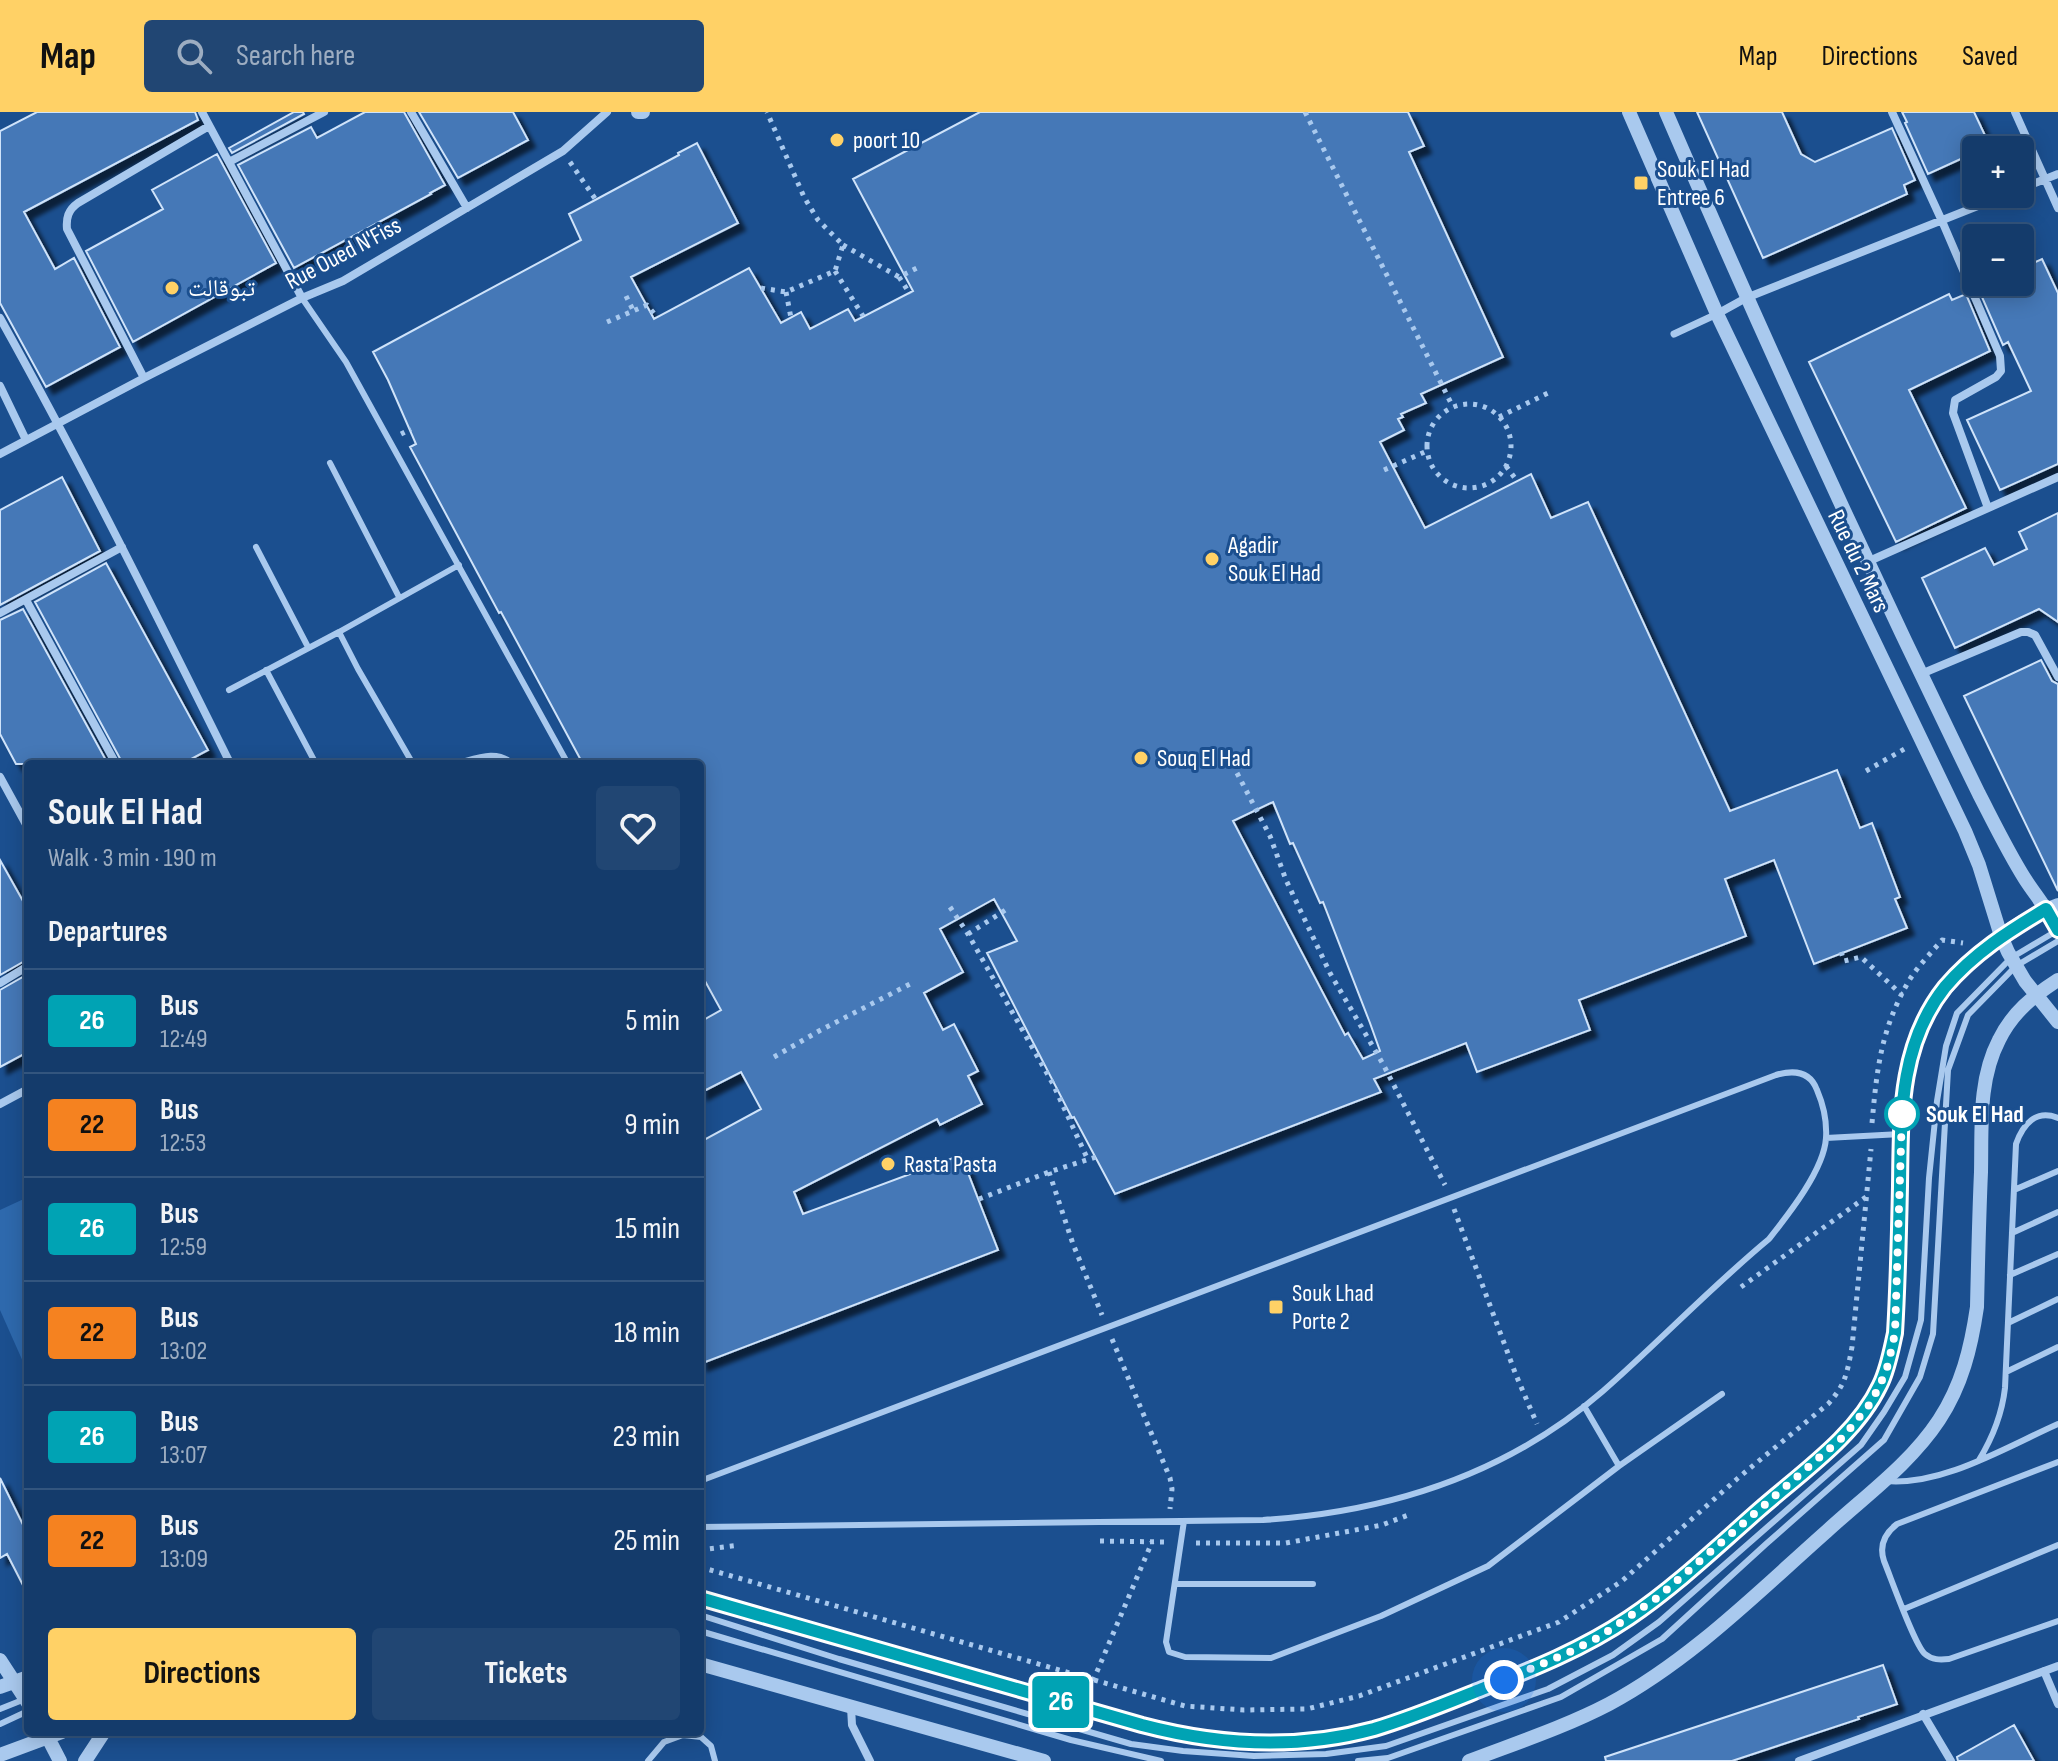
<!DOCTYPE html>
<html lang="en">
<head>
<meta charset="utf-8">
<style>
	:root { --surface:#143b6b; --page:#214673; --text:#f1f3f6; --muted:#9dadc1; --line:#33557e; --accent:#ffd166 }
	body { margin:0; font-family:"Sofia Sans Condensed","Noto Naskh Arabic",sans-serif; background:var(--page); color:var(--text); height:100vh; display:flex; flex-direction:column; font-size:30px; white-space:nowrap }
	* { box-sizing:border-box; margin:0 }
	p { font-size:26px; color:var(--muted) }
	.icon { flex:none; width:44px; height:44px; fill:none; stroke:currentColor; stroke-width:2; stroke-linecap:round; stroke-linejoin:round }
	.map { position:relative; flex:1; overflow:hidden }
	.sheet { position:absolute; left:24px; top:648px; width:680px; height:976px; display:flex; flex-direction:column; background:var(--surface); border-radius:8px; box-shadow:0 4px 20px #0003,0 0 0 2px var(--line) }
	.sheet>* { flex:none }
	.badge { padding:0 16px; border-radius:6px; font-size:28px; line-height:52px }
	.tools { position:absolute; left:1962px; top:24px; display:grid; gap:16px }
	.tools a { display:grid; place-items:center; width:72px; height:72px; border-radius:8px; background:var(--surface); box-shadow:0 4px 20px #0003,0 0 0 2px var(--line); font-size:40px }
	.you { position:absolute; width:40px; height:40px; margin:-20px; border:6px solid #fff; border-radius:50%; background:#1a73e8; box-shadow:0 0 0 12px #1a73e833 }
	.map>.badge { position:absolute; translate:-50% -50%; box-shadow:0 0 0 4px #fff }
	h2 { padding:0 24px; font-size:30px; line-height:72px }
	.round { display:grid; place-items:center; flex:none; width:84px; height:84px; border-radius:8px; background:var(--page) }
	.headline { display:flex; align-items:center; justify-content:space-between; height:136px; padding:0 24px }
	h1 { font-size:38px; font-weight:700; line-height:60px }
	.cta { display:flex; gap:16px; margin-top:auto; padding:16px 24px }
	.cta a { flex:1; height:92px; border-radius:8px; background:var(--accent); color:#111; font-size:32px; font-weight:700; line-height:92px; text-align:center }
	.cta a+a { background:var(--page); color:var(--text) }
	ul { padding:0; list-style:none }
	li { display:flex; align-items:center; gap:24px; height:104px; padding:0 24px; border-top:2px solid var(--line) }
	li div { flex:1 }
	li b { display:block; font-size:30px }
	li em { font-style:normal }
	li .badge { min-width:88px; font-weight:700; text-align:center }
	header { display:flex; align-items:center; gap:48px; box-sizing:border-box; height:112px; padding:0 40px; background:var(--accent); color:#111 }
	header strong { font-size:38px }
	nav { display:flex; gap:44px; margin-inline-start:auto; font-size:28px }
	.search { width:560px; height:72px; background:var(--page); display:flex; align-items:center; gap:20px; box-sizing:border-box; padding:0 28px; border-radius:8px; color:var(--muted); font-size:30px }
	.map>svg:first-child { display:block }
	.green { fill:#2e69ad }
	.building { fill:#4478b7; stroke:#cfe3fa; stroke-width:2; fill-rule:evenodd; filter:url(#shadow) }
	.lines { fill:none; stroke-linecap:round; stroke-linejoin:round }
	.path { stroke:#a9c9ee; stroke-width:5; stroke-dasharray:4 6; stroke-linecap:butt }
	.service { stroke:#a9c9ee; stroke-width:6 }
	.pedestrian { stroke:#a9c9ee; stroke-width:7 }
	.minor { stroke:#a9c9ee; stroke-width:8 }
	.tertiary { stroke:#a9c9ee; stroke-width:14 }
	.line-casing { stroke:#fff; stroke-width:18 }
	.line { stroke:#00a3b4; stroke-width:12 }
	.walk { stroke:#fff; stroke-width:8; stroke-dasharray:0 14.4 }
	.poi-dot { fill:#ffd166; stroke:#1b4f8f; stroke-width:3 }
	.stop-dot { fill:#fff; stroke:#00a3b4; stroke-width:4 }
	.labels { text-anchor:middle; stroke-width:6; stroke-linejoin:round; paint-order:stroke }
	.poi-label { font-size:24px; fill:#fff; stroke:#1b4f8f; text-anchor:start }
	.street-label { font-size:24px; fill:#fff; stroke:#1b4f8f }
	.stop-label { font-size:24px; font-weight:bold; fill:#fff; stroke:#1b4f8f; text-anchor:start }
</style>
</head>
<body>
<header>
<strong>Map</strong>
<div class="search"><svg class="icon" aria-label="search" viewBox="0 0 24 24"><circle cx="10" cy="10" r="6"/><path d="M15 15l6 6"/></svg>Search here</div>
<nav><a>Map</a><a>Directions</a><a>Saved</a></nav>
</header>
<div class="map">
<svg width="2058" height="1649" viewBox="0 0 2058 1649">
	<defs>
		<filter id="shadow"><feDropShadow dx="7" dy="7" stdDeviation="2" flood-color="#0009"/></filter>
	</defs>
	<rect width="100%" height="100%" fill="#1b4f8f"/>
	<path class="green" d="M 28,1085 L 28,1261 L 0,1198 L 0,1098 Z"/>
	<path class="building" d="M 37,0 L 195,0 L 198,8 L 24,100 L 55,157 L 74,146 L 120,235 L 46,275 L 0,191 L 0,19 Z
		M 294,0 L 303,0 L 304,2 L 232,41 L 229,36 Z
		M 365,0 L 404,0 L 445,73 L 430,81 L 431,82 L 294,156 L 238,53 L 311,15 L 317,26 Z
		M 419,0 L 513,0 L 528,28 L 458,66 Z
		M 980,0 L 1408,0 L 1424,34 L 1409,40 L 1503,245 L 1421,282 L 1426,291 L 1401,302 L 1403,305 L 1398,307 L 1404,318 L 1380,330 L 1425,416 L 1531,362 L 1551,406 L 1588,390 L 1730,699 L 1837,658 L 1860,716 L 1872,711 L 1900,785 L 1895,787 L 1907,816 L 1814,852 L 1774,748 L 1725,767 L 1746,824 L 1579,888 L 1590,918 L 1477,960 L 1466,931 L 1374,967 L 1381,980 L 1115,1082 L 1074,1005 L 1072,1006 L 987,841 L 1017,829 L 994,787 L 940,817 L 963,860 L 924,881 L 943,918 L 954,912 L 978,959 L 968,964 L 982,992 L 940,1013 L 937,1007 L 794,1080 L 803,1102 L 961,1043 L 998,1138 L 700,1252 L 700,1030 L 761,997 L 741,960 L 700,981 L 700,910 L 721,898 L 700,860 L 700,652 L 583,652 L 501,500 L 499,501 L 410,335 L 416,332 L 388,268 L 373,240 L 581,128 L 569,102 L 679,43 L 678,41 L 697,31 L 738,111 L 631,165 L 654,207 L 749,156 L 781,211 L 801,200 L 810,217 L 848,197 L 855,209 L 913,179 L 853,67 ZM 1273,690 L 1290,732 L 1293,731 L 1320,791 L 1323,790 L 1370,911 L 1380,939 L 1363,947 L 1348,921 L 1345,923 L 1233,709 Z
		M 1697,0 L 1782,0 L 1801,42 L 1815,50 L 1892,16 L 1915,68 L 1904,73 L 1907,82 L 1763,146 Z
		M 1902,0 L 1974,0 L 1990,34 L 1981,38 L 1976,38 L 1976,40 L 1928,62 L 1905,11 L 1907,10 Z
		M 217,42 L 276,151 L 133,230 L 86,139 L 163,97 L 152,78 Z
		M 2042,147 L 2058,181 L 2058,352 L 2000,378 L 1967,308 L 2031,279 L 2008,230 L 2003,233 L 1978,176 L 1991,170 L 2020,170 L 2020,157 Z
		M 1949,182 L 1952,188 L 1966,182 L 1990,239 L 1909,278 L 1966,396 L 1896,430 L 1809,250 Z
		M 62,365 L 100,439 L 0,493 L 0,398 Z
		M 2058,401 L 2058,510 L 2039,497 L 1955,536 L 1922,466 L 1985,436 L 1994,453 L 2027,437 L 2019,420 Z
		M 106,451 L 208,638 L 182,652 L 123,652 L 35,490 Z
		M 23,497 L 108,652 L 16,652 L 0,622 L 0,508 Z
		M 2041,548 L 2052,569 L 2058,572 L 2058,779 L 1964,584 Z
		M 0,748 L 28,798 L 28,847 L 0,863 Z
		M 28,862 L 28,940 L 0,955 L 0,878 Z
		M 0,1366 L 28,1423 L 28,1483 L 7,1442 L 0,1446 Z
		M 1883,1553 L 1897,1592 L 1858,1605 L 1859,1607 L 1732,1649 L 1606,1649 L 1605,1645 Z
		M 2014,1613 L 2034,1649 L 1958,1649 L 1957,1645 Z"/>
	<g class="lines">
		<path class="path" d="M 1305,0 L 1453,295
			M 570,50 L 596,88
			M 843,133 L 899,165 L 921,154
			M 835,159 L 863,204
			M 899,165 L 910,182
			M 761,176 L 786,180 L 835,159 L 843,133 L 818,108 L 804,85 L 767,0
			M 786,180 L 791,206
			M 626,184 L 634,200
			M 607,210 L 647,193 L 657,205
			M1427 334a42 42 0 1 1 84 0a42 42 0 1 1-84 0Z
			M 1499,305 L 1548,281
			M 401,322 L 411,317
			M 1506,354 L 1517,369
			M 1384,358 L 1427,339
			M 1866,659 L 1906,636
			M 1237,661 L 1270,724 L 1286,768 L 1330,861 L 1383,952 L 1445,1073
			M 950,795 L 968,822 L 1053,972 L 1088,1048
			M 968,822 L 1007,797
			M 1841,840 L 1844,849 L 1861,845 L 1902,883
			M 774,945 L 819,919 L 910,872
			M 1872,1011 C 1877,956 1881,916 1910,867 C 1919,853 1931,841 1942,828 L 1963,831
			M 1049,1060 L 1073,1132 L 1102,1203
			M 979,1087 L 1049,1060 L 1096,1045
			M 1454,1097 L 1516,1263 L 1537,1312
			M 1741,1175 L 1866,1085
			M 1112,1227 L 1170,1366 L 1172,1377 L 1170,1397
			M 1100,1429 L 1166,1430
			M 1196,1431 L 1286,1431 L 1382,1413 L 1411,1402
			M 700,1438 L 739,1433
			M 700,1455 L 1185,1594 L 1244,1598 L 1307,1597 L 1359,1584 L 1559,1510 L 1622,1469 L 1738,1366 L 1828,1292 C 1846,1272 1847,1261 1852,1235 L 1871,1037
			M 1093,1569 L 1152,1430"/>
		<path class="service" d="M 302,186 L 346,250 L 568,652
			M 330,351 L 399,485
			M 256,435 L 308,535
			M 339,520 L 358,557 L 413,652
			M 266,558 L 316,652
			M 229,578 L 339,520 L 459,453
			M 455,652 C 475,647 496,636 513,652
			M 1826,1026 L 1901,1022
			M 2014,1078 L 2058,1059
			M 2012,1121 L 2058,1100
			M 2010,1163 L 2058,1142
			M 2008,1211 L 2058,1187
			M 2006,1260 L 2058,1235
			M 1979,1348 C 1993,1325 2002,1302 2005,1276 L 2016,1032 C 2023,1012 2036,997 2058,1006
			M 2058,1350 L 1897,1412 C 1884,1422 1879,1434 1884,1449 C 1891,1466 1915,1534 1925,1542 C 1932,1548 1940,1548 1949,1547 L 2058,1509
			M 1619,1354 L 1722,1282
			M 700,1369 L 1776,963 C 1793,958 1810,959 1817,978 C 1823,992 1827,1010 1826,1026 C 1824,1058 1788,1103 1769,1127 C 1711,1175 1659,1230 1603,1279 C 1506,1363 1389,1400 1263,1408 L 700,1415
			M 1886,1369 C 1943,1374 2006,1335 2058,1312
			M 1184,1409 L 1166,1530 L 1169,1540 L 1185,1545 L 1271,1546 L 1381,1504 L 1488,1454 L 1619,1354 L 1584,1294
			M 1175,1472 L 1313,1472
			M 1904,1497 L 2058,1433
			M 700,1503 L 839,1547 L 1131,1632 L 1183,1639 L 1254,1644 L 1326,1642 L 1386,1634 L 1548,1577 L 1613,1543 L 1659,1510 L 1861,1333 L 1884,1300 L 1905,1265 L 1921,1208 L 1929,1066 L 1937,989 L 1946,934 L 1957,901 L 2011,846 L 2058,818
			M 700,1519 L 1071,1628 L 1161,1649
			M 0,1597 L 25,1587
			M 0,1612 L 28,1599
			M 648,1649 L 664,1630 L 683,1623 L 701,1625 L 711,1634 L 715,1649
			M 1358,1649 L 1388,1646 L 1561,1585 L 1662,1527 L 1766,1432 L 1884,1328 L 1920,1265 L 1933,1222 L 1948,958 L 1968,903 L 2016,854 L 2058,829"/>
		<path class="pedestrian" d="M 1674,222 L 1717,202"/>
		<path class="minor" d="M 202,0 L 302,186
			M 411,0 L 467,96
			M 1892,0 L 1942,109 L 2000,244 L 2001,259 L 1996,265 L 1955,288 L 1953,301 L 1988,396
			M 2015,0 L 2058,96
			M 229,50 L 324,0
			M 2020,77 L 2058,62
			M 1717,202 L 1746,186 L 2008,82
			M 0,206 C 81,351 155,500 229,649 L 223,652
			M 144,266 L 67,117 C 66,106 68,98 78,91 L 209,14
			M 0,274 L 26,328
			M 0,342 L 144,266 L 302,186 L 343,169 L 563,39 L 607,0
			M 1867,450 L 2058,365
			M 26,488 L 116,652
			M 0,501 L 122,435
			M 1921,562 L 2021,520 L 2028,520 L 2035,523 L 2058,565
			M 0,665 L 28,716
			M 0,871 L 28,854
			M 0,992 L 28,977
			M 2044,1559 L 2058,1592
			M 851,1595 L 852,1613 L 870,1649
			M 1923,1602 L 1951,1649
			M 1799,1649 L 2058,1554"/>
		<path class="tertiary" d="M 638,0 L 643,0
			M 1629,0 L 1717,202 L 1965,719 L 1979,753 L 2001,824 L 2008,840 L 2025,869 L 2058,910
			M 1666,0 C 1765,230 1869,457 1979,682 C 1994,711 2008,740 2025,767 C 2036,784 2049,799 2058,818
			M 700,1486 L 1172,1621 C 1238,1633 1304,1634 1370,1618 C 1408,1608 1443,1592 1479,1578 C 1531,1558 1580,1538 1627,1507 C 1676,1475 1719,1434 1763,1395 C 1804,1359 1855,1324 1880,1273 C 1888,1257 1891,1239 1895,1221 C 1899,1164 1899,1107 1900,1049 C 1901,1013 1900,975 1911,940 C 1924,900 1949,868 1980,841 C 2002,821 2030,803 2058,793
			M 0,1548 L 28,1591
			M 700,1552 L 1044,1649
			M 0,1575 L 28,1565
			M 45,1620 L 60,1649
			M 0,1643 L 62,1620
			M 85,1649 L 104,1620
			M 1469,1649 C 1516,1631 1565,1615 1609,1592 C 1691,1548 1758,1480 1827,1419 C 1865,1384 1910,1352 1939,1308 C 1962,1273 1971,1236 1977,1195 C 1978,1150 1979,1105 1981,1060 C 1982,1016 1978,968 1999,928 C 2012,901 2033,884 2058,868"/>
	</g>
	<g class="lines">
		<defs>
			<path id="line" d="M 700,1486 L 1142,1613 C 1218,1633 1297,1638 1374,1617 C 1411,1606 1447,1591 1482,1577 C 1533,1557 1583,1537 1629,1506 C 1675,1475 1717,1435 1759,1398 C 1801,1361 1856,1324 1880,1273 C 1888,1257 1891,1239 1895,1221 C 1898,1172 1899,1123 1900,1074 C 1901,1004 1899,933 1945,875 C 1974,841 2009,819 2046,797 L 2058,818"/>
		</defs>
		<use href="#line" class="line-casing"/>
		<use href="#line" class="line"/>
		<path class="walk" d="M 1504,1568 L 1568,1541 L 1599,1525 L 1657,1486 L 1843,1325 L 1870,1292 L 1880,1273 L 1888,1253 L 1895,1221 L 1902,1002"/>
	</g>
	<g class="poi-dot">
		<circle cx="837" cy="28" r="8"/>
		<rect x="1633" y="63" width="16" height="16" rx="4"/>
		<circle cx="172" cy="176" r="8"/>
		<circle cx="1212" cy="447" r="8"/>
		<circle cx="1141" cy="646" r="8"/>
		<circle cx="888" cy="1052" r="8"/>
		<rect x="1268" y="1187" width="16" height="16" rx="4"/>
	</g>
	<circle class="stop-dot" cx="1902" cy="1002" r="16"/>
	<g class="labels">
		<g class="poi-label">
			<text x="853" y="36">poort 10</text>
			<text x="1657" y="65">Souk El Had<tspan x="1657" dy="28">Entree 6</tspan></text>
			<text x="188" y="184">تبوقالت</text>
			<text x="1228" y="441">Agadir<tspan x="1228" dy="28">Souk El Had</tspan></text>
			<text x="1157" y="654">Souq El Had</text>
			<text x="904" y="1060">Rasta Pasta</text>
			<text x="1292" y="1189">Souk Lhad<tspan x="1292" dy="28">Porte 2</tspan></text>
		</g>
		<g class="street-label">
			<text transform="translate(343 141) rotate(-28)" y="8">Rue Oued N'Fiss</text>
			<text transform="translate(1859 449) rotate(64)" y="8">Rue du 2 Mars</text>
		</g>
		<g class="stop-label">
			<text x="1926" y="1010">Souk El Had</text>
		</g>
	</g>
</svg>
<div class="tools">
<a>+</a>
<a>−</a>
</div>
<div class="you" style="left:1504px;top:1568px"></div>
<b class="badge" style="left:1061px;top:1590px;background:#00a3b4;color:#fff">26</b>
<section class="sheet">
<div class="headline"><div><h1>Souk El Had</h1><p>Walk · 3 min · 190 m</p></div><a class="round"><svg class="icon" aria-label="heart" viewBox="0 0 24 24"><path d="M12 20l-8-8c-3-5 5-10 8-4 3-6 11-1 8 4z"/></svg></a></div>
<h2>Departures</h2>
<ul>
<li><span class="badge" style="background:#00a3b4;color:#fff">26</span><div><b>Bus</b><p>12:49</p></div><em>5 min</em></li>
<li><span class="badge" style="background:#f58220;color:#111">22</span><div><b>Bus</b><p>12:53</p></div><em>9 min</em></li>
<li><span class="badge" style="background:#00a3b4;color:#fff">26</span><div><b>Bus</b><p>12:59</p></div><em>15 min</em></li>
<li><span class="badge" style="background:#f58220;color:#111">22</span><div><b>Bus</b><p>13:02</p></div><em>18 min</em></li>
<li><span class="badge" style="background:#00a3b4;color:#fff">26</span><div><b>Bus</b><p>13:07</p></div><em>23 min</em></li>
<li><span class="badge" style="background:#f58220;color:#111">22</span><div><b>Bus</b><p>13:09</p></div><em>25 min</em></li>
</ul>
<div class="cta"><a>Directions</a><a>Tickets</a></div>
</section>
</div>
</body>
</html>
